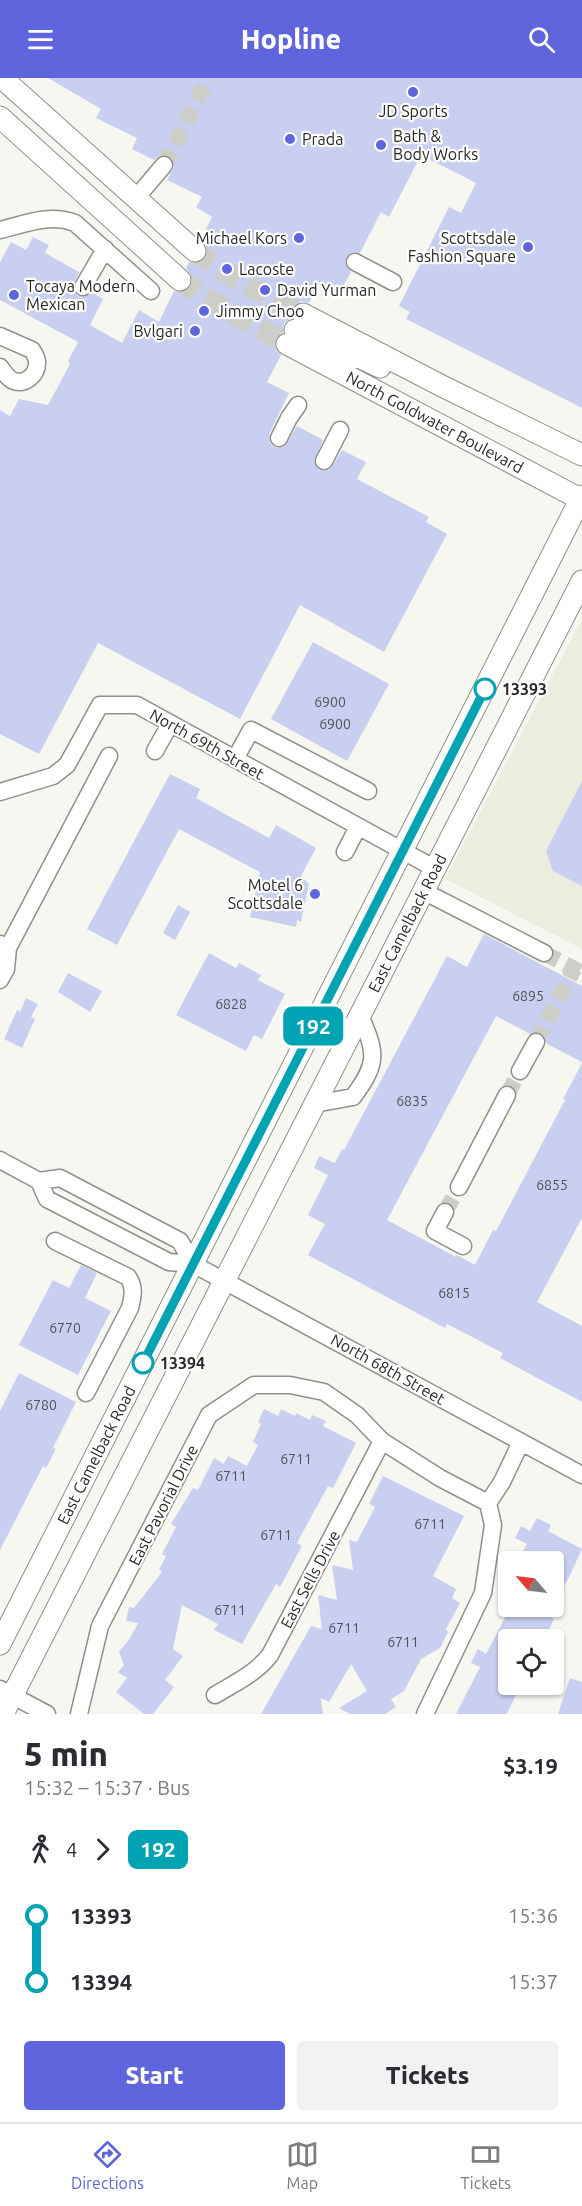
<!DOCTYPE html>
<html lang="en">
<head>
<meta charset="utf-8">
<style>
	:root { --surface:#fff; --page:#f2f2f3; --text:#2b2b33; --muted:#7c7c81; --line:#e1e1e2; --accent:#5e65dd }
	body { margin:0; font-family:Ubuntu,sans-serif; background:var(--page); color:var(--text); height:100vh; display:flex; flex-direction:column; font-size:22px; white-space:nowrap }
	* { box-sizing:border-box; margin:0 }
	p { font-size:20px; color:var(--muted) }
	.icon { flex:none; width:33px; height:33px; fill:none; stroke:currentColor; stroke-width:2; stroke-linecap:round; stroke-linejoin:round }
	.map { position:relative; height:1636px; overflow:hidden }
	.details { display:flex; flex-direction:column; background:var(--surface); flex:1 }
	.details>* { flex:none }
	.badge { padding:0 12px; border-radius:9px; font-size:21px; line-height:39px }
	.needle { width:39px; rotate:298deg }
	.fabs { position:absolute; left:498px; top:1473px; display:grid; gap:12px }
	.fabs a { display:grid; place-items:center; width:66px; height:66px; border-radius:6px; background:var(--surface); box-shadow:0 2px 4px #0004; font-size:30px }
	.map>.badge { position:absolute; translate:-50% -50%; box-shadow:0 0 0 3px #fff }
	.legs { display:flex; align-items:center; gap:9px; height:66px; padding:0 24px; font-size:20px }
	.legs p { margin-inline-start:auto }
	.summary { display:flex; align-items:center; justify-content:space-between; height:102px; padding:0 24px }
	h1 { font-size:33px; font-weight:800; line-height:45px }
	.primary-button { display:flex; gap:12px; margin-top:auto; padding:12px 24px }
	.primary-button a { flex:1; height:69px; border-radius:6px; background:var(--accent); color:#fff; font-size:24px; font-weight:800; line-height:69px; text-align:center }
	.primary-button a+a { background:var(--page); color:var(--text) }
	ul { padding:0 24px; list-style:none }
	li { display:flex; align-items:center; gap:21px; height:66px; font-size:22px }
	li i { display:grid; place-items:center; width:9px; height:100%; margin:0 8px; background:currentColor }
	li i::after { content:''; width:15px; height:15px; margin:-8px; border:4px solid; border-radius:50%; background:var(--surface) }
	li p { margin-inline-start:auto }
	li:first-child i { background:linear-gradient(#0000 50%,currentColor 0) }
	li:last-child i { background:linear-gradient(currentColor 50%,#0000 0) }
	header { display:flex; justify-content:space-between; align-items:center; height:78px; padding:0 24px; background:var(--accent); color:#fff; font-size:27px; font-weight:800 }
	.tabs { display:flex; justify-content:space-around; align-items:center; height:84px; border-top:2px solid var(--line); background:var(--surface); font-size:16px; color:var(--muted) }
	.tabs a { display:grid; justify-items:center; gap:3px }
	.tabs .current { color:var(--accent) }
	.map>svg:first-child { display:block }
	.built { fill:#ededdf }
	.building { fill:#c8cff0 }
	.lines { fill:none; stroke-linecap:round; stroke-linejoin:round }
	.minor-tunnel { stroke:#cecec8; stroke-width:16; stroke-dasharray:16 8; stroke-linecap:butt }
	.major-tunnel { stroke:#cecec8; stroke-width:21; stroke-dasharray:21 10; stroke-linecap:butt }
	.minor-casing { stroke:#90908a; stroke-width:19 }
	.major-casing { stroke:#90908a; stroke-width:23 }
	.minor { stroke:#fff; stroke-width:16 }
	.major { stroke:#fff; stroke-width:21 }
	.line-1-casing { stroke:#fff; stroke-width:14 }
	.line-1 { stroke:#00a3b4; stroke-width:9 }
	.poi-dot { fill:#5e65dd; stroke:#fff; stroke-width:2 }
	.stop-1-dot { fill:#fff; stroke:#00a3b4; stroke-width:3 }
	.labels { text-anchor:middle; stroke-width:4.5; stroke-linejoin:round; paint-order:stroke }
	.number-label { font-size:14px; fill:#505258 }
	.poi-label { font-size:16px; fill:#282826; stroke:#fff; text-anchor:start }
	.street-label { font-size:16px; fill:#282826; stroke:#fff }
	.stop-label { font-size:16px; font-weight:bold; fill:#282826; stroke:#fff; text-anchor:start }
</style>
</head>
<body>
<header><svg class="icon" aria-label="menu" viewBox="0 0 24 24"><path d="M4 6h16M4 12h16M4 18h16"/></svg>Hopline<svg class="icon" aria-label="search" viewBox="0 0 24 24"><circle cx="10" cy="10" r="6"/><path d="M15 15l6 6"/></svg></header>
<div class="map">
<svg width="582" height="1636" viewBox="0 0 582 1636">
	<rect width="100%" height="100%" fill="#f7f7f1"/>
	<path class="built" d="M 582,541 L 582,871 L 445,801 Z"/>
	<path class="building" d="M 48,0 L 582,0 L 582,330 L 406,241 L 410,234 L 399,228 L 449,129 L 461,135 L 476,105 L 421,77 L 389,139 L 381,134 L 360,175 L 354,174 L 346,179 L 345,185 L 351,194 L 340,214 L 320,204 L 309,225 L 302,223 L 292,230 L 291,240 L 284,245 L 283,254 L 276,261 L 276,272 L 281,277 L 267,304 L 289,315 L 269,356 L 270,365 L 274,369 L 279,370 L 285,368 L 297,348 L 323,362 L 314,383 L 319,392 L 325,393 L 330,391 L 342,372 L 366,384 L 357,401 L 429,439 L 426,444 L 447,456 L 384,574 L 300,527 L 240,641 L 98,565 L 39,676 L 0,656 L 0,332 L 10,338 L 19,321 L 48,327 L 70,286 L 68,283 L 78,264 L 0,222 L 0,184 L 11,164 L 26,172 L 33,159 L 49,167 L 45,175 L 79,194 L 73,208 L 77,218 L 84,219 L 92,214 L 103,221 L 90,247 L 122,265 L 139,232 L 159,244 L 174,213 L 183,214 L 190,210 L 192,199 L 186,190 L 189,184 L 198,185 L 205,181 L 207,170 L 201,161 L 212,139 L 196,129 L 202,119 L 167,102 L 174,89 L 171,79 L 161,77 L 154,82 L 132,71 L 137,60 L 96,40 L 101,31 Z
		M 313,564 L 389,606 L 347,683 L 271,641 Z
		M 170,696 L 200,711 L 196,720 L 269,760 L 276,747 L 316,770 L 301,798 L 309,806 L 301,844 L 297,842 L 296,849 L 250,839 L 260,794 L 179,751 L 117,867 L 87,851 Z
		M 582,703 L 582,808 L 553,793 L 546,773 Z
		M 178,827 L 190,834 L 175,862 L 163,855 Z
		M 484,856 L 582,908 L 582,984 L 547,966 L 545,959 L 541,955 L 535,954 L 530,956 L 496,938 L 387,1142 L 456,1179 L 457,1177 L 475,1187 L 493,1152 L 496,1153 L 565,1022 L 563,1021 L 582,985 L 582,1140 L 537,1224 L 582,1248 L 582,1324 L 500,1280 L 503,1275 L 447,1246 L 445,1250 L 308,1177 L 325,1146 L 308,1137 L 328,1097 L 314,1090 L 319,1078 L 335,1085 L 342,1071 L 344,1072 L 447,878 L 467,889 Z
		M 209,875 L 236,890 L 239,885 L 261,897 L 258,902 L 285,916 L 262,961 L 254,957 L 246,973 L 176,937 Z
		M 68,895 L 102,913 L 90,934 L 58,914 Z
		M 26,920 L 38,926 L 31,939 L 35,941 L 22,970 L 4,961 L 17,932 L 20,934 Z
		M 81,1187 L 97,1195 L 85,1220 L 111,1233 L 78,1297 L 19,1267 L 53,1202 L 69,1210 Z
		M 19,1295 L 76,1324 L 53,1370 L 56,1371 L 46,1390 L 43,1388 L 0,1472 L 0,1333 Z
		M 264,1331 L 278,1338 L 281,1331 L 295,1338 L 296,1335 L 310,1342 L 312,1337 L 326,1343 L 323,1348 L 356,1365 L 333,1410 L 328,1408 L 297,1465 L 302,1468 L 280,1509 L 276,1506 L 242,1566 L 214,1552 L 218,1546 L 182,1527 L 173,1571 L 183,1578 L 165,1602 L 174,1609 L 153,1636 L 144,1636 L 116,1614 L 127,1600 L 118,1594 L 124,1587 L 119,1574 L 130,1560 L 138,1545 L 126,1543 L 129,1529 L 134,1530 L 162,1494 L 159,1492 L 166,1478 L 162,1476 L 176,1449 L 171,1446 L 193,1410 L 198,1412 L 214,1380 L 224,1386 L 228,1378 L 247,1388 L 258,1367 L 253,1364 L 261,1346 L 258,1344 Z
		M 383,1398 L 464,1438 L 433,1498 L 456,1511 L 452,1520 L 460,1525 L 446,1551 L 448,1554 L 440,1570 L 421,1581 L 404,1613 L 391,1621 L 396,1629 L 385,1636 L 350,1636 L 339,1630 L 367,1613 L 351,1586 L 329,1624 L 321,1620 L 323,1636 L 261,1636 L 311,1548 L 322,1551 L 318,1517 L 337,1522 L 332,1487 L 353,1492 L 349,1462 L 357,1464 L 375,1429 L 369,1426 Z
		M 537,1440 L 551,1447 L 548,1453 L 582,1471 L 570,1497 L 548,1538 L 554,1541 L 544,1562 L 508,1562 L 508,1606 L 521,1606 L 507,1636 L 456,1636 L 480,1589 L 471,1585 L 478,1571 L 486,1576 L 511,1528 L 554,1528 L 554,1484 L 517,1484 L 527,1466 L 515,1460 L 521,1448 L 530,1453 Z
		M 570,1600 L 582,1604 L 582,1636 L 558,1636 Z"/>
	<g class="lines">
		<path class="minor-tunnel" d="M 164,87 L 208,0
			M 544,875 L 582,895
			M 536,964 L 574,891
			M 507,1017 L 520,993
			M 445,1134 L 459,1109"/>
		<path class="major-tunnel" d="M 195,173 L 232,199 L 303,236
			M 180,202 L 202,218 L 287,266"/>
		<defs>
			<path id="minor" d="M 136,120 L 164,87
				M 0,152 C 25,146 50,135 75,145 L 151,213
				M 355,184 L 393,204
				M 83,209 L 105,171
				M 0,258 L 32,272 C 34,276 38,281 37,285 C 37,297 25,307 14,303 C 8,301 4,294 0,289
				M 279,360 L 289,340 L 298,327
				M 324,383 L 340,352
				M 155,673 L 170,646
				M 235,681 L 251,652 L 368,713
				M 0,714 L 53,698 L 67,687 L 100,627 L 137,627 L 434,790
				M 345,774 L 358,749
				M 423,813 L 544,875
				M 0,866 L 8,870 L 6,891 L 0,902
				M 8,870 L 109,678
				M 520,993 L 536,964
				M 314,1026 L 353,1019 C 379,984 376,975 360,937
				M 0,1082 L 39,1103 L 60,1100 L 180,1163 L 193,1186
				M 39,1103 L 47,1121 L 169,1184 L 193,1186 L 582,1397
				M 459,1109 L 507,1017
				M 445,1134 L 435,1153 L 463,1168
				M 55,1163 L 128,1199 C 135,1209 133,1218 130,1230 L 86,1315
				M 488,1425 L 502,1404 L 521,1364
				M 0,1611 L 47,1636
				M 215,1617 C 235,1605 255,1596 270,1577 L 382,1363
				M 79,1636 L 100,1548 L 209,1337 L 254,1307 L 290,1307 L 324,1314 L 357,1337 L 382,1363 L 440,1400 L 488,1425 L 493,1447 L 483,1515 L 425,1636"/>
			<path id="major" d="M 2,0 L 195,173
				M 0,39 L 180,202
				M 303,236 L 442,308 L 582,377
				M 295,252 C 320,266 324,271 353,266
				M 287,266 L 582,422
				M 320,283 L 359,279 L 380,289
				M 0,1566 L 582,418
				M 3,1636 L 582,503"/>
		</defs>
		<use href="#minor" class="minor-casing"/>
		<use href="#major" class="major-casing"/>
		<use href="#minor" class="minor"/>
		<use href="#major" class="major"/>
	</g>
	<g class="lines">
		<defs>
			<path id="line-1" d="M 143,1285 L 485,611"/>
		</defs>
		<use href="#line-1" class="line-1-casing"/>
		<use href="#line-1" class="line-1"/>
	</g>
	<g class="poi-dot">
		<circle cx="413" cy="14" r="6"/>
		<circle cx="290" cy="61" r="6"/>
		<circle cx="381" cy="67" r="6"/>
		<circle cx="299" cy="160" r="6"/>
		<circle cx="528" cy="169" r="6"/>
		<circle cx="227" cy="191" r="6"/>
		<circle cx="265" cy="212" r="6"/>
		<circle cx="14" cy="217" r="6"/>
		<circle cx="204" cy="233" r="6"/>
		<circle cx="195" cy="253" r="6"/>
		<circle cx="315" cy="816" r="6"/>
	</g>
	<g class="stop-1-dot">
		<circle cx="485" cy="611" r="10"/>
		<circle cx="143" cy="1285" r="10"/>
	</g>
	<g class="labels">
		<g class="number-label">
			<text x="330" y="629">6900</text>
			<text x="335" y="651">6900</text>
			<text x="528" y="923">6895</text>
			<text x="231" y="931">6828</text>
			<text x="412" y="1028">6835</text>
			<text x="552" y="1112">6855</text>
			<text x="454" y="1220">6815</text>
			<text x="65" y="1255">6770</text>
			<text x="41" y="1332">6780</text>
			<text x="296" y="1386">6711</text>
			<text x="231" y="1403">6711</text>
			<text x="430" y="1451">6711</text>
			<text x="276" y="1462">6711</text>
			<text x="230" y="1537">6711</text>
			<text x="344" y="1555">6711</text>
			<text x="403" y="1569">6711</text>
		</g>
		<g class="poi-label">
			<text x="413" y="39" text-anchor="middle">JD Sports</text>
			<text x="393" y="64">Bath &amp;<tspan x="393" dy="18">Body Works</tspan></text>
			<text x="302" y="67">Prada</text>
			<text x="287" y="166" text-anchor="end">Michael Kors</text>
			<text x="516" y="166" text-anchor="end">Scottsdale<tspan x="516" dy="18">Fashion Square</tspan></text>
			<text x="239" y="197">Lacoste</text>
			<text x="26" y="214">Tocaya Modern<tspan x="26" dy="18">Mexican</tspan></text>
			<text x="277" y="218">David Yurman</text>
			<text x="216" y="239">Jimmy Choo</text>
			<text x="183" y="259" text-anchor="end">Bvlgari</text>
			<text x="303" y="813" text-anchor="end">Motel 6<tspan x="303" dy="18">Scottsdale</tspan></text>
		</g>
		<g class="street-label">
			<text transform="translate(435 344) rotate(28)" y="6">North Goldwater Boulevard</text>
			<text transform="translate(207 666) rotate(29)" y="6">North 69th Street</text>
			<text transform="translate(407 845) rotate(-63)" y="6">East Camelback Road</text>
			<text transform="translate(388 1291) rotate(29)" y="6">North 68th Street</text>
			<text transform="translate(96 1377) rotate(-63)" y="6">East Camelback Road</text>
			<text transform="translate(163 1427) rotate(-63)" y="6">East Pavorial Drive</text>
			<text transform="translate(310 1501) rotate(-62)" y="6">East Sells Drive</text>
		</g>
		<g class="stop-label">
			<text x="502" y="617">13393</text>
			<text x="160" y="1291">13394</text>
		</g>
	</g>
</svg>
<div class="fabs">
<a><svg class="needle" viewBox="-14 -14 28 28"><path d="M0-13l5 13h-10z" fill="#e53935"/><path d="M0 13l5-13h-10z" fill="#7c7c81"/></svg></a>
<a><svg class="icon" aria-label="locate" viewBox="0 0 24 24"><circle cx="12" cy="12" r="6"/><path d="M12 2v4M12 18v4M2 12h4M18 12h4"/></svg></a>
</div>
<b class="badge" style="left:313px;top:948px;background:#00a3b4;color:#fff">192</b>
</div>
<section class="details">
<div class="summary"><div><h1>5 min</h1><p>15:32 – 15:37 · Bus</p></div><b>$3.19</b></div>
<div class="legs"><svg class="icon" aria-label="walk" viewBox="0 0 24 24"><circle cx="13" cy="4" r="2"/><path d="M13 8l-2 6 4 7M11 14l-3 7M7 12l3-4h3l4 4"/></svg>4<svg class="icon" aria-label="forward" viewBox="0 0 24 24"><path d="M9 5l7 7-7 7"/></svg><b class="badge" style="background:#00a3b4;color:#fff">192</b></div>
<ul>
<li><i style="color:#00a3b4"></i><b>13393</b><p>15:36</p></li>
<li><i style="color:#00a3b4"></i><b>13394</b><p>15:37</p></li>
</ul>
<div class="primary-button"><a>Start</a><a>Tickets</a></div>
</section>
<nav class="tabs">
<a class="current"><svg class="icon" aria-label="directions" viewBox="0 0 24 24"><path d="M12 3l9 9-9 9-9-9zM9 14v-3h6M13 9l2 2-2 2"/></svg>Directions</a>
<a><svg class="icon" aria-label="map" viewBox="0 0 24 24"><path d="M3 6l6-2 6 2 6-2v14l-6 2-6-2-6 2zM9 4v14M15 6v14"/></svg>Map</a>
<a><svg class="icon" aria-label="tickets" viewBox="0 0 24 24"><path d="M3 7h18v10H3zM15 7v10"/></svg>Tickets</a>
</nav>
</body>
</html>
